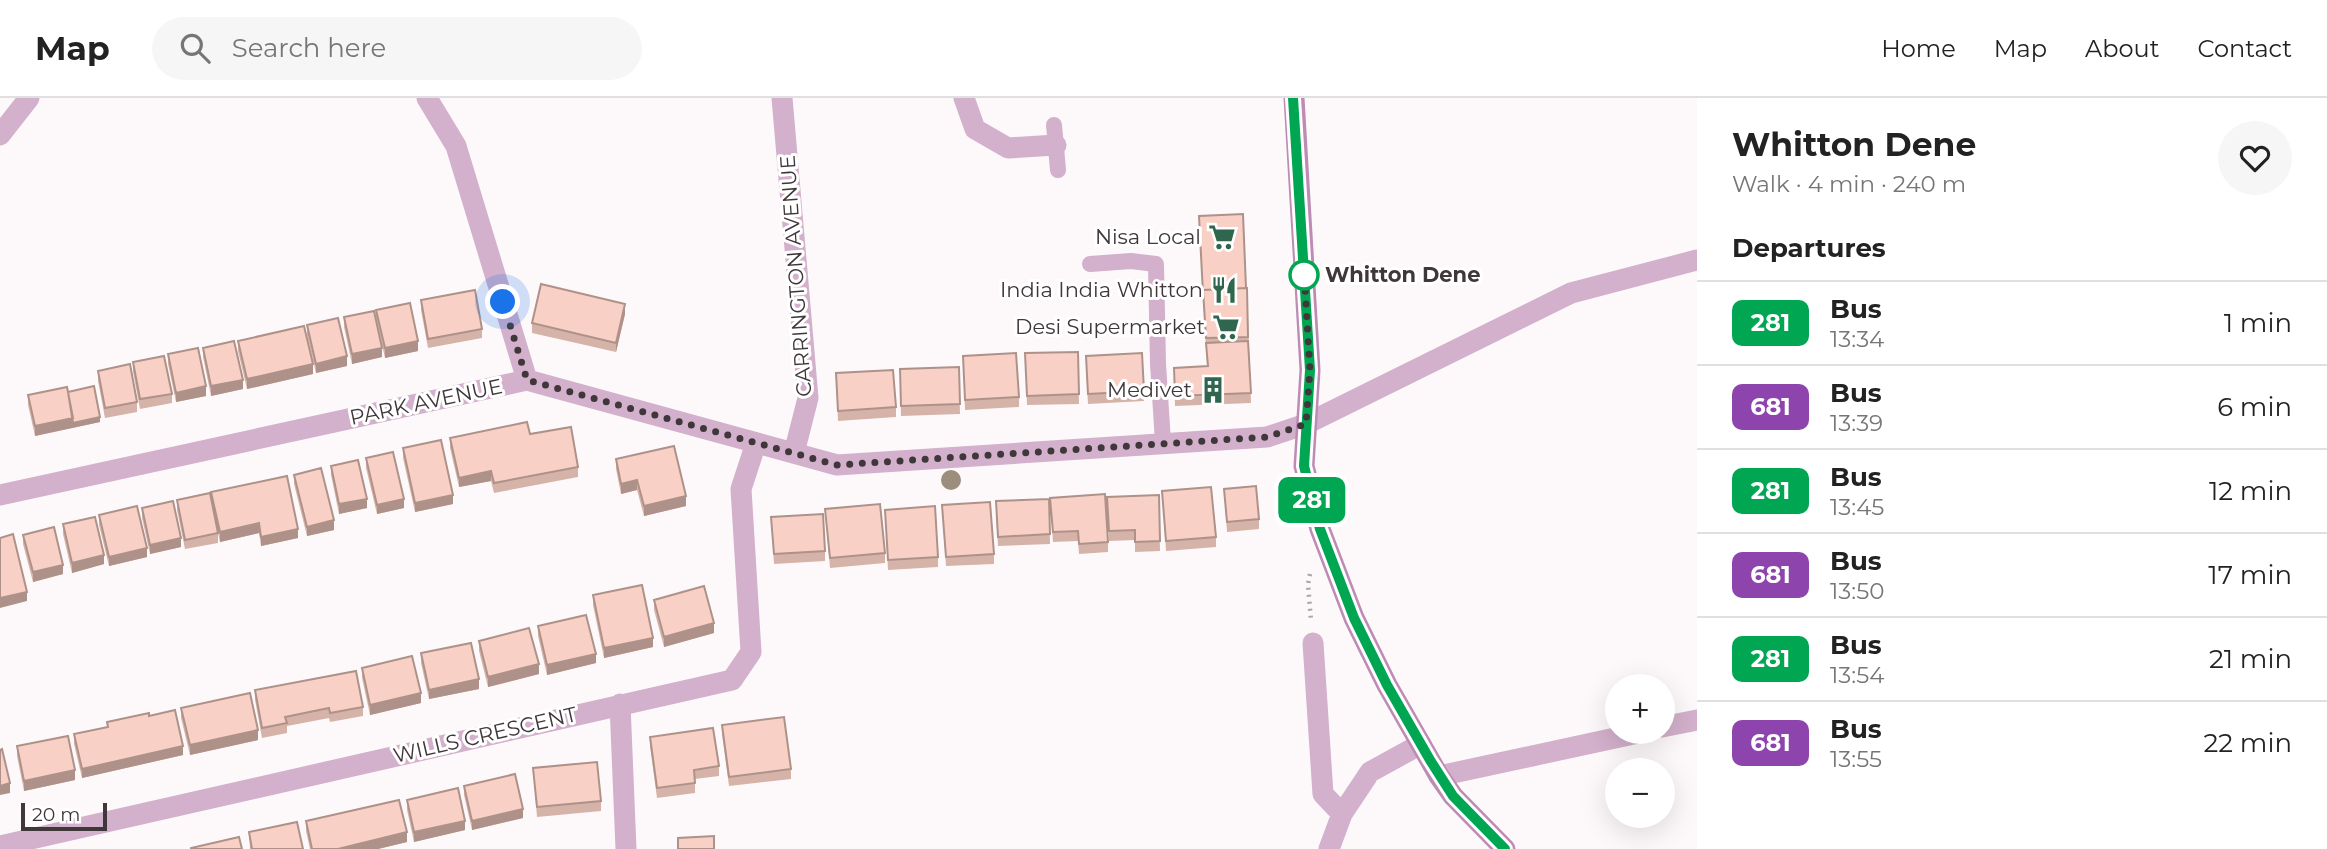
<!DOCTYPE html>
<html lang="en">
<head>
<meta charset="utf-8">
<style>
	:root { --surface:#fff; --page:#f6f6f6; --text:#222; --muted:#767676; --line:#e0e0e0 }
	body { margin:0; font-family:Montserrat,sans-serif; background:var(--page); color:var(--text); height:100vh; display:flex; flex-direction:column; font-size:26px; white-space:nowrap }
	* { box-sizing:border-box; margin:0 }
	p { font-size:23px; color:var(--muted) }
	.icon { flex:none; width:38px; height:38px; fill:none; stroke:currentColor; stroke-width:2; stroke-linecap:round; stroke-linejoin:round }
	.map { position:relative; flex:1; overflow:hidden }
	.panel { display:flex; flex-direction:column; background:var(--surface); width:630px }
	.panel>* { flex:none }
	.badge { padding:0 14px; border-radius:10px; font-size:24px; line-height:46px }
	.fabs { position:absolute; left:1605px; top:576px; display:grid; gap:14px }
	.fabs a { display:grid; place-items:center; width:70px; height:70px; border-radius:50%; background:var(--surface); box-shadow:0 7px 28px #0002; font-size:35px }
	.scale { position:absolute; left:21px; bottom:18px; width:86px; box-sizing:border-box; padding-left:7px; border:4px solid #3f3739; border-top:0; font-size:19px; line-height:24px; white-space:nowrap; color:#3f3739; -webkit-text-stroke:5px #fff; paint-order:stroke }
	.you { position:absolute; width:35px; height:35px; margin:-18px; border:5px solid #fff; border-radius:50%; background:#1a73e8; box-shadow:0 0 0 10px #1a73e833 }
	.map>.badge { position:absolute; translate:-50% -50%; box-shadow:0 0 0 4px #fff }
	h2 { padding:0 35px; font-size:26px; line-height:63px }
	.round { display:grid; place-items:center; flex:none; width:74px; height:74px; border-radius:37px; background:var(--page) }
	.head { display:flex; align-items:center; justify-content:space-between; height:119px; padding:0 35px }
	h1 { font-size:33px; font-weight:700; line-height:52px }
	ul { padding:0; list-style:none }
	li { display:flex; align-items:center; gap:21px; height:84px; padding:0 35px; border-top:2px solid var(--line) }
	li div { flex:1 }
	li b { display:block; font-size:26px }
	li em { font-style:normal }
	li .badge { min-width:77px; font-weight:700; text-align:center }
	header { display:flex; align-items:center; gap:42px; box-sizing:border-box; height:98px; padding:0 35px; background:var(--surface); border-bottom:2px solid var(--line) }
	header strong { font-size:33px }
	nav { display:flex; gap:38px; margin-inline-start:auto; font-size:24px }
	.search { width:490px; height:63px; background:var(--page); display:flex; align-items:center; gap:18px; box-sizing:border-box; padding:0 24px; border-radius:38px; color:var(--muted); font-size:26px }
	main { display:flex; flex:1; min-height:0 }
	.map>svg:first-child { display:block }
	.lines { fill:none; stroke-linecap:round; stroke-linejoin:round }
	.path { stroke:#aca6a7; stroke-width:4.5; stroke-dasharray:2 5; stroke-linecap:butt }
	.service { stroke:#d3b0cb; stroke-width:16 }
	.minor { stroke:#d3b0cb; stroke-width:21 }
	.tertiary { stroke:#d3b0cb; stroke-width:21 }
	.secondary { stroke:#be8bb4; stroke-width:21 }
	.tree { fill:#9d8d7c }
	.wall { fill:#d6b3a9 }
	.shaded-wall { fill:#ae928a }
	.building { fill:#f9d0c5; stroke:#ae928a; stroke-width:2 }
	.line-casing { stroke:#fff; stroke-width:16 }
	.line { stroke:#00a651; stroke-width:10 }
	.walk { stroke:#3f3739; stroke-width:7; stroke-dasharray:0 12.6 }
	.stop-dot { fill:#fff; stroke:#00a651; stroke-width:3.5 }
	.labels { text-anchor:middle; stroke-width:6; stroke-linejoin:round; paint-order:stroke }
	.poi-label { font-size:21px; fill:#3f3739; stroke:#fff; text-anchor:end }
	.stop-label { font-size:21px; font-weight:bold; fill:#3f3739; stroke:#fff; text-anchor:start }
	.street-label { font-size:21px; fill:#3f3739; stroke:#fff }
</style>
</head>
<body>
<header>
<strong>Map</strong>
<div class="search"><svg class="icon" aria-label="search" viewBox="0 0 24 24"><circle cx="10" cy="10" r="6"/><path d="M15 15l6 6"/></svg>Search here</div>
<nav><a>Home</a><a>Map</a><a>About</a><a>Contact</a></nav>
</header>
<main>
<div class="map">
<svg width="1697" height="751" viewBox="0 0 1697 751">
	<rect width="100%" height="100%" fill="#fdf9fa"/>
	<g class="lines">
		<path class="path" d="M 1310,476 L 1308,486 L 1311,523"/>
		<path class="service" d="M 1054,27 L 1058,72
			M 1090,166 L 1131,163 L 1156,166 L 1158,266 L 1163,344"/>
		<path class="minor" d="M 427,0 L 456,48 L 527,282
			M 782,0 L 808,300 L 794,355
			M 964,0 L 975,31 L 1008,50 L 1056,47
			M 0,37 L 29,0
			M 0,397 L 527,282 L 837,367 L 1267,339 L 1306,326
			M 1313,545 L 1323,696 L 1342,716
			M 620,606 L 626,751
			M 1662,629 L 1697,622
			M 1439,678 L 1643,634
			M 0,748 L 732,582 L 751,554 L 741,391 L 756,345
			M 1329,751 L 1342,716 L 1370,674 L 1421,646"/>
		<path class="tertiary" d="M 1306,326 L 1571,195 L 1697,162"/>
		<path class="secondary" d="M 1294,0 L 1310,272 L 1304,368 L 1320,431 L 1354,520 L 1387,587 L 1439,678 L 1453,698 L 1505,751"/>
	</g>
	<circle class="tree" cx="951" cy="382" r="10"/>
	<path class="wall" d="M 1199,128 L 1247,190 L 1251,305 L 1175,308 L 1174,270 L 1207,268 Z
		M 421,202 L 482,231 L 482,240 L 428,250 L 421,212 Z
		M 376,212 L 418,253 L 385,260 L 376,222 Z
		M 625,216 L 616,254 L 532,235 L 532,225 Z
		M 344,219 L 382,259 L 352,266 L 344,229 Z
		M 307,227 L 347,268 L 316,275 L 307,237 Z
		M 238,243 L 313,276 L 247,291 L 238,253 Z
		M 203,250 L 243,291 L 211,298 L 203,259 Z
		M 1078,254 L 1079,306 L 1027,307 L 1025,255 Z
		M 168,256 L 206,298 L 176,304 L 168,266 Z
		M 963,258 L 1019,299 L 1019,309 L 965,312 Z
		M 133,264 L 172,296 L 172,305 L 140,311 L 133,274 Z
		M 1086,268 L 1144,293 L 1144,303 L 1088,306 Z
		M 959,269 L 960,316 L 901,318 L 900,271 Z
		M 98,273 L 137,304 L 137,314 L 105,320 L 98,283 Z
		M 836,275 L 896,309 L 896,319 L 838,323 Z
		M 68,294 L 100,324 L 35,338 L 28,307 L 28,297 Z
		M 530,336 L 578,369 L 578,379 L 494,395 L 491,383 L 459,389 L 450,350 L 450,340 Z
		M 403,350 L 453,406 L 415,414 L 403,360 Z
		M 366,360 L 404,410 L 377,416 L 366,370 Z
		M 616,361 L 686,408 L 644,418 L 637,392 L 621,396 L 616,371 Z
		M 331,368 L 367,410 L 339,416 L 331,377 Z
		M 294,377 L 334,432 L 307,438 L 294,386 Z
		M 1224,391 L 1259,421 L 1259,431 L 1227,434 Z
		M 1162,393 L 1216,439 L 1216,449 L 1166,453 Z
		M 211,394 L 298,440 L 261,448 L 259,435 L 220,444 L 218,435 L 218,445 L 185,451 L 177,412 L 177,402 L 211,401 Z
		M 1159,397 L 1160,453 L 1135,454 L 1135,442 L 1109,443 L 1107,399 Z
		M 1050,400 L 1108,444 L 1108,454 L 1079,456 L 1078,443 L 1053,444 Z
		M 1049,401 L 1050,446 L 998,448 L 996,413 Z
		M 942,407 L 994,456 L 994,466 L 946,468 Z
		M 142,410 L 181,449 L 150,456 L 142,420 Z
		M 825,411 L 885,455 L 885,465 L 830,470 Z
		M 885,412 L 938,459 L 938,469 L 888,472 Z
		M 99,417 L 147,459 L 109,468 L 99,427 Z
		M 771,419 L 825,453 L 825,463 L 774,466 Z
		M 63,426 L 104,466 L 72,475 L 63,436 Z
		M 23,437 L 63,476 L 33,484 L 23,446 Z
		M 593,497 L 653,549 L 604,560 L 593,507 Z
		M 654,502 L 714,535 L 664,549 L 654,512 Z
		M 538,528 L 596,565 L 547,577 L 538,538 Z
		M 479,543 L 539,576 L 488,589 L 479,553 Z
		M 421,555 L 479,591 L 429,601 L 421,565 Z
		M 362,570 L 421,605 L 370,617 L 362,580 Z
		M 255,592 L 363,609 L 363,618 L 330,624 L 329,620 L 287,628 L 287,635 L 262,640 L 255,602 Z
		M 181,610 L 258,642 L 190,657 L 181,620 Z
		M 149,618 L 183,657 L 82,680 L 74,646 L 74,636 L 107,629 L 107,624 Z
		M 722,627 L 791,671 L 791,681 L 729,688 L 722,636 Z
		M 650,639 L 719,668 L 719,678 L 695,681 L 695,695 L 657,700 L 650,648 Z
		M 17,648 L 75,682 L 24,693 L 17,658 Z
		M 533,670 L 601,703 L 601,713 L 537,719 Z
		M 464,688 L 523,720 L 472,732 L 464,697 Z
		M 407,702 L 465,732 L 414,744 L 407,712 Z
		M 306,723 L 407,744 L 378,751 L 310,751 L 306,733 Z
		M 249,734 L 303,751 L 250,751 Z"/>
	<path class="shaded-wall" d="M 625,206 L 625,216 L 616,254 L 616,245 Z
		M 418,243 L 418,253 L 385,260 L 385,250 Z
		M 382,250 L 382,259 L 352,266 L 352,256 Z
		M 347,258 L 347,268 L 316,275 L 316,266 Z
		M 313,266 L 313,276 L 247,291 L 247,281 Z
		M 243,282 L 243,291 L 211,298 L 211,288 Z
		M 206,288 L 206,298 L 176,304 L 176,295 Z
		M 100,319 L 100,324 L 35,338 L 35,328 L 73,320 Z
		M 491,373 L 491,383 L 459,389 L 459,380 Z
		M 637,382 L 637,392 L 621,396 L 621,386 Z
		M 453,397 L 453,406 L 415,414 L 415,405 Z
		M 686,398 L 686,408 L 644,418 L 644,408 Z
		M 367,401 L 367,410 L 339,416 L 339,406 Z
		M 404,401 L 404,410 L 377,416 L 377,407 Z
		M 334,422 L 334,432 L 307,438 L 307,429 Z
		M 259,425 L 259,435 L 220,444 L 220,434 Z
		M 298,431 L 298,440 L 261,448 L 261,439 Z
		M 181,440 L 181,449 L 150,456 L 150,447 Z
		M 147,450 L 147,459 L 109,468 L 109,459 Z
		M 104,457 L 104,466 L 72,475 L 72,465 Z
		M 63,467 L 63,476 L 33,484 L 33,474 Z
		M 27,494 L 27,503 L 0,510 L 0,500 Z
		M 714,525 L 714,535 L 664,549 L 664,539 Z
		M 653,540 L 653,549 L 604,560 L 604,550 Z
		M 596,556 L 596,565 L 547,577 L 547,567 Z
		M 539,566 L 539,576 L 488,589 L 488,579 Z
		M 479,581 L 479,591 L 429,601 L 429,592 Z
		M 421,595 L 421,605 L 370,617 L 370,607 Z
		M 258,632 L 258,642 L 190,657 L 190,647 Z
		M 183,648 L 183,657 L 82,680 L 82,671 Z
		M 75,672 L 75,682 L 24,693 L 24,683 Z
		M 10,685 L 10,695 L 0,697 L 0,688 Z
		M 523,711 L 523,720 L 472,732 L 472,723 Z
		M 465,723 L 465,732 L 414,744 L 414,734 Z
		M 407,734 L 407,744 L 378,751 L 338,751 Z"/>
	<path class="building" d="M 1243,116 L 1246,190 L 1203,192 L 1203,196 L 1199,118 Z
		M 541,186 L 625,206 L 616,245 L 532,225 Z
		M 1247,190 L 1248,239 L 1206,240 L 1203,192 Z
		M 475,192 L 482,231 L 428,241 L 421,202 Z
		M 410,205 L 418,243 L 385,250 L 376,212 Z
		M 374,213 L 382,250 L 352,256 L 344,219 Z
		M 338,220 L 347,258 L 316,266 L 307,227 Z
		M 304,228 L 313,266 L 247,281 L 238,243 Z
		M 234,243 L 243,282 L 211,288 L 203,250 Z
		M 1248,243 L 1251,295 L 1175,298 L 1174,270 L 1208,268 L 1206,245 Z
		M 198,250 L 206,288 L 176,295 L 168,256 Z
		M 1078,254 L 1079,296 L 1027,298 L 1025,255 Z
		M 1016,255 L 1019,299 L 965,302 L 963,258 Z
		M 1142,255 L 1144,293 L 1088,296 L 1086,258 Z
		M 164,258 L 172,296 L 140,301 L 133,264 Z
		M 130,266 L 137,304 L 105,310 L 98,273 Z
		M 959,269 L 960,306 L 901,308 L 900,271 Z
		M 893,272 L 896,309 L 838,313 L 836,275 Z
		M 94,288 L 100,319 L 73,325 L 68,294 Z
		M 67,289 L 73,320 L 35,328 L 28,297 Z
		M 527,324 L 530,336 L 571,329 L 578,369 L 494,385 L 491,373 L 459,380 L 450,340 Z
		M 441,342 L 453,397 L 415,405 L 403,350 Z
		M 674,348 L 686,398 L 644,408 L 637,382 L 621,386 L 616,361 Z
		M 393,354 L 404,401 L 377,407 L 366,360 Z
		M 358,362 L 367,401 L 339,406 L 331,368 Z
		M 321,370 L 334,422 L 307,429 L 294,377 Z
		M 287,378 L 298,431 L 261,439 L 259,425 L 220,434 L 211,394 Z
		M 1256,388 L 1259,421 L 1227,424 L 1224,391 Z
		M 1211,389 L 1216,439 L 1166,443 L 1162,393 Z
		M 210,395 L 218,435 L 185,442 L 177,402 Z
		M 1105,396 L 1108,444 L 1079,446 L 1078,433 L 1053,434 L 1050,400 Z
		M 1159,397 L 1160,443 L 1135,444 L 1135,432 L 1109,433 L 1107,399 Z
		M 1049,401 L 1050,436 L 998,439 L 996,403 Z
		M 173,403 L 181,440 L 150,447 L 142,410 Z
		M 990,404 L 994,456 L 946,459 L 942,407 Z
		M 880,406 L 885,455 L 830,460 L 825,411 Z
		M 137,408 L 147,450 L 109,459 L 99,417 Z
		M 935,408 L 938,459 L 888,462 L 885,412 Z
		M 823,416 L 825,453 L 774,456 L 771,419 Z
		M 95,419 L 104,457 L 72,465 L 63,426 Z
		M 54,429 L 63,467 L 33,474 L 23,437 Z
		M 13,436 L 27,494 L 0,500 L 0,440 Z
		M 642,487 L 653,540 L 604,550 L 593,497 Z
		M 704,488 L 714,525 L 664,539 L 654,502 Z
		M 586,517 L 596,556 L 547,567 L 538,528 Z
		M 529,530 L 539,566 L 488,579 L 479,543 Z
		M 471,545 L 479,581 L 429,592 L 421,555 Z
		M 412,558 L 421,595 L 370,607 L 362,570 Z
		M 356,573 L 363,609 L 330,615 L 329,610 L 285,619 L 287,625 L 262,630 L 255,592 Z
		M 250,595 L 258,632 L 190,647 L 181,610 Z
		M 175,612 L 183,648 L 82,671 L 74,636 L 108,629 L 107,624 L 149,615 L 149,618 Z
		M 784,619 L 791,671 L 729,679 L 722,627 Z
		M 713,630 L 719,668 L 694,672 L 695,685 L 657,690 L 650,639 Z
		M 68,638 L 75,672 L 24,683 L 17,648 Z
		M 2,651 L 10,685 L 0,688 L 0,652 Z
		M 597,664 L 601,703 L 537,709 L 533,670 Z
		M 515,676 L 523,711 L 472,723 L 464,688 Z
		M 458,690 L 465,723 L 414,734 L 407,702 Z
		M 399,702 L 407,734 L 338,751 L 312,751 L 306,723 Z
		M 297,724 L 303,751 L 252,751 L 249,734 Z
		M 714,738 L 714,751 L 678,751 L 678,740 Z
		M 239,739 L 242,751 L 191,751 L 191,750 Z"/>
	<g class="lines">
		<defs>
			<path id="line" d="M 1293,0 L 1310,272 L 1304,368 L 1320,431 L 1354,520 L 1387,587 L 1430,662 L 1453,698 L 1505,751"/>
		</defs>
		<use href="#line" class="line-casing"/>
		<use href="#line" class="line"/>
		<path class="walk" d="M 503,204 L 527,282 L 837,367 L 1267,339 L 1306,326 L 1310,272 L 1304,173 L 1304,177"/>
	</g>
	<defs>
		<symbol id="supermarket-bare" viewBox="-9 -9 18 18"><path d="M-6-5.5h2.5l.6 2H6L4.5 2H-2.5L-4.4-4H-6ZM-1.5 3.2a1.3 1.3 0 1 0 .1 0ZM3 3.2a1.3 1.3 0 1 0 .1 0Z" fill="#2f664d" stroke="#fff" stroke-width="2.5" paint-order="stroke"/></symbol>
		<symbol id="restaurant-bare" viewBox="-9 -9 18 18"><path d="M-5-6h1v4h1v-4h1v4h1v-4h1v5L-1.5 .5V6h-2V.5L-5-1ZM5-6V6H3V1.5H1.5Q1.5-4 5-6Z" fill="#2f664d" stroke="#fff" stroke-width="2.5" paint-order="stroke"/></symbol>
		<symbol id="building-bare" viewBox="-9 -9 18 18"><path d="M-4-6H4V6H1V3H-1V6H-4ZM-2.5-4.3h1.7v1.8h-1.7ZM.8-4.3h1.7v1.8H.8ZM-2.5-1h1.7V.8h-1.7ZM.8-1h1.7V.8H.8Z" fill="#2f664d" stroke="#fff" stroke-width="2.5" paint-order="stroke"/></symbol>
	</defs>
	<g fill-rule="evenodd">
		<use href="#supermarket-bare" x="1203" y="120" width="38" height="38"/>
		<use href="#restaurant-bare" x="1205" y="173" width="38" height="38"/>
		<use href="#supermarket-bare" x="1207" y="210" width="38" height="38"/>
		<use href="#building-bare" x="1194" y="273" width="38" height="38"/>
	</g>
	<circle class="stop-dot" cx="1304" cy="177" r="14"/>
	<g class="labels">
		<g class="poi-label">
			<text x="1201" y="146">Nisa Local</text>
			<text x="1203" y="199">India India Whitton</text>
			<text x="1205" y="236">Desi Supermarket</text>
			<text x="1192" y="299">Medivet</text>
		</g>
		<g class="stop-label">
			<text x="1325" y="184">Whitton Dene</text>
		</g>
		<g class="street-label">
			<text transform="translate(796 178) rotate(-94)" y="7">CARRINGTON AVENUE</text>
			<text transform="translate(426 304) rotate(-12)" y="7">PARK AVENUE</text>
			<text transform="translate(485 637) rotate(-13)" y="7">WILLS CRESCENT</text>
		</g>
	</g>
</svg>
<div class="fabs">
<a>+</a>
<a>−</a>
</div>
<div class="scale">20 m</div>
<div class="you" style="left:503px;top:204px"></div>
<b class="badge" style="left:1312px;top:402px;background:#00a651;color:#fff">281</b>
</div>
<section class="panel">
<div class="head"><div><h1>Whitton Dene</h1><p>Walk · 4 min · 240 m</p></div><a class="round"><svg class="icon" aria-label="heart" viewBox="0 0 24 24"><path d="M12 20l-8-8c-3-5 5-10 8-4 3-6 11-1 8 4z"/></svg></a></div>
<h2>Departures</h2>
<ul>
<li><span class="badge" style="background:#00a651;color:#fff">281</span><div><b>Bus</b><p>13:34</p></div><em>1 min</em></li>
<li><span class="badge" style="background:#8e44ad;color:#fff">681</span><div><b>Bus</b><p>13:39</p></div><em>6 min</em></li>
<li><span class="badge" style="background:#00a651;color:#fff">281</span><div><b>Bus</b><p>13:45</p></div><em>12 min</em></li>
<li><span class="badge" style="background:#8e44ad;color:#fff">681</span><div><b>Bus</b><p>13:50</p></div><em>17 min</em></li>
<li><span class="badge" style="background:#00a651;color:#fff">281</span><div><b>Bus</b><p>13:54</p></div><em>21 min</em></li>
<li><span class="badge" style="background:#8e44ad;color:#fff">681</span><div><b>Bus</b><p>13:55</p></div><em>22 min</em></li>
</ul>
</section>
</main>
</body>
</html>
